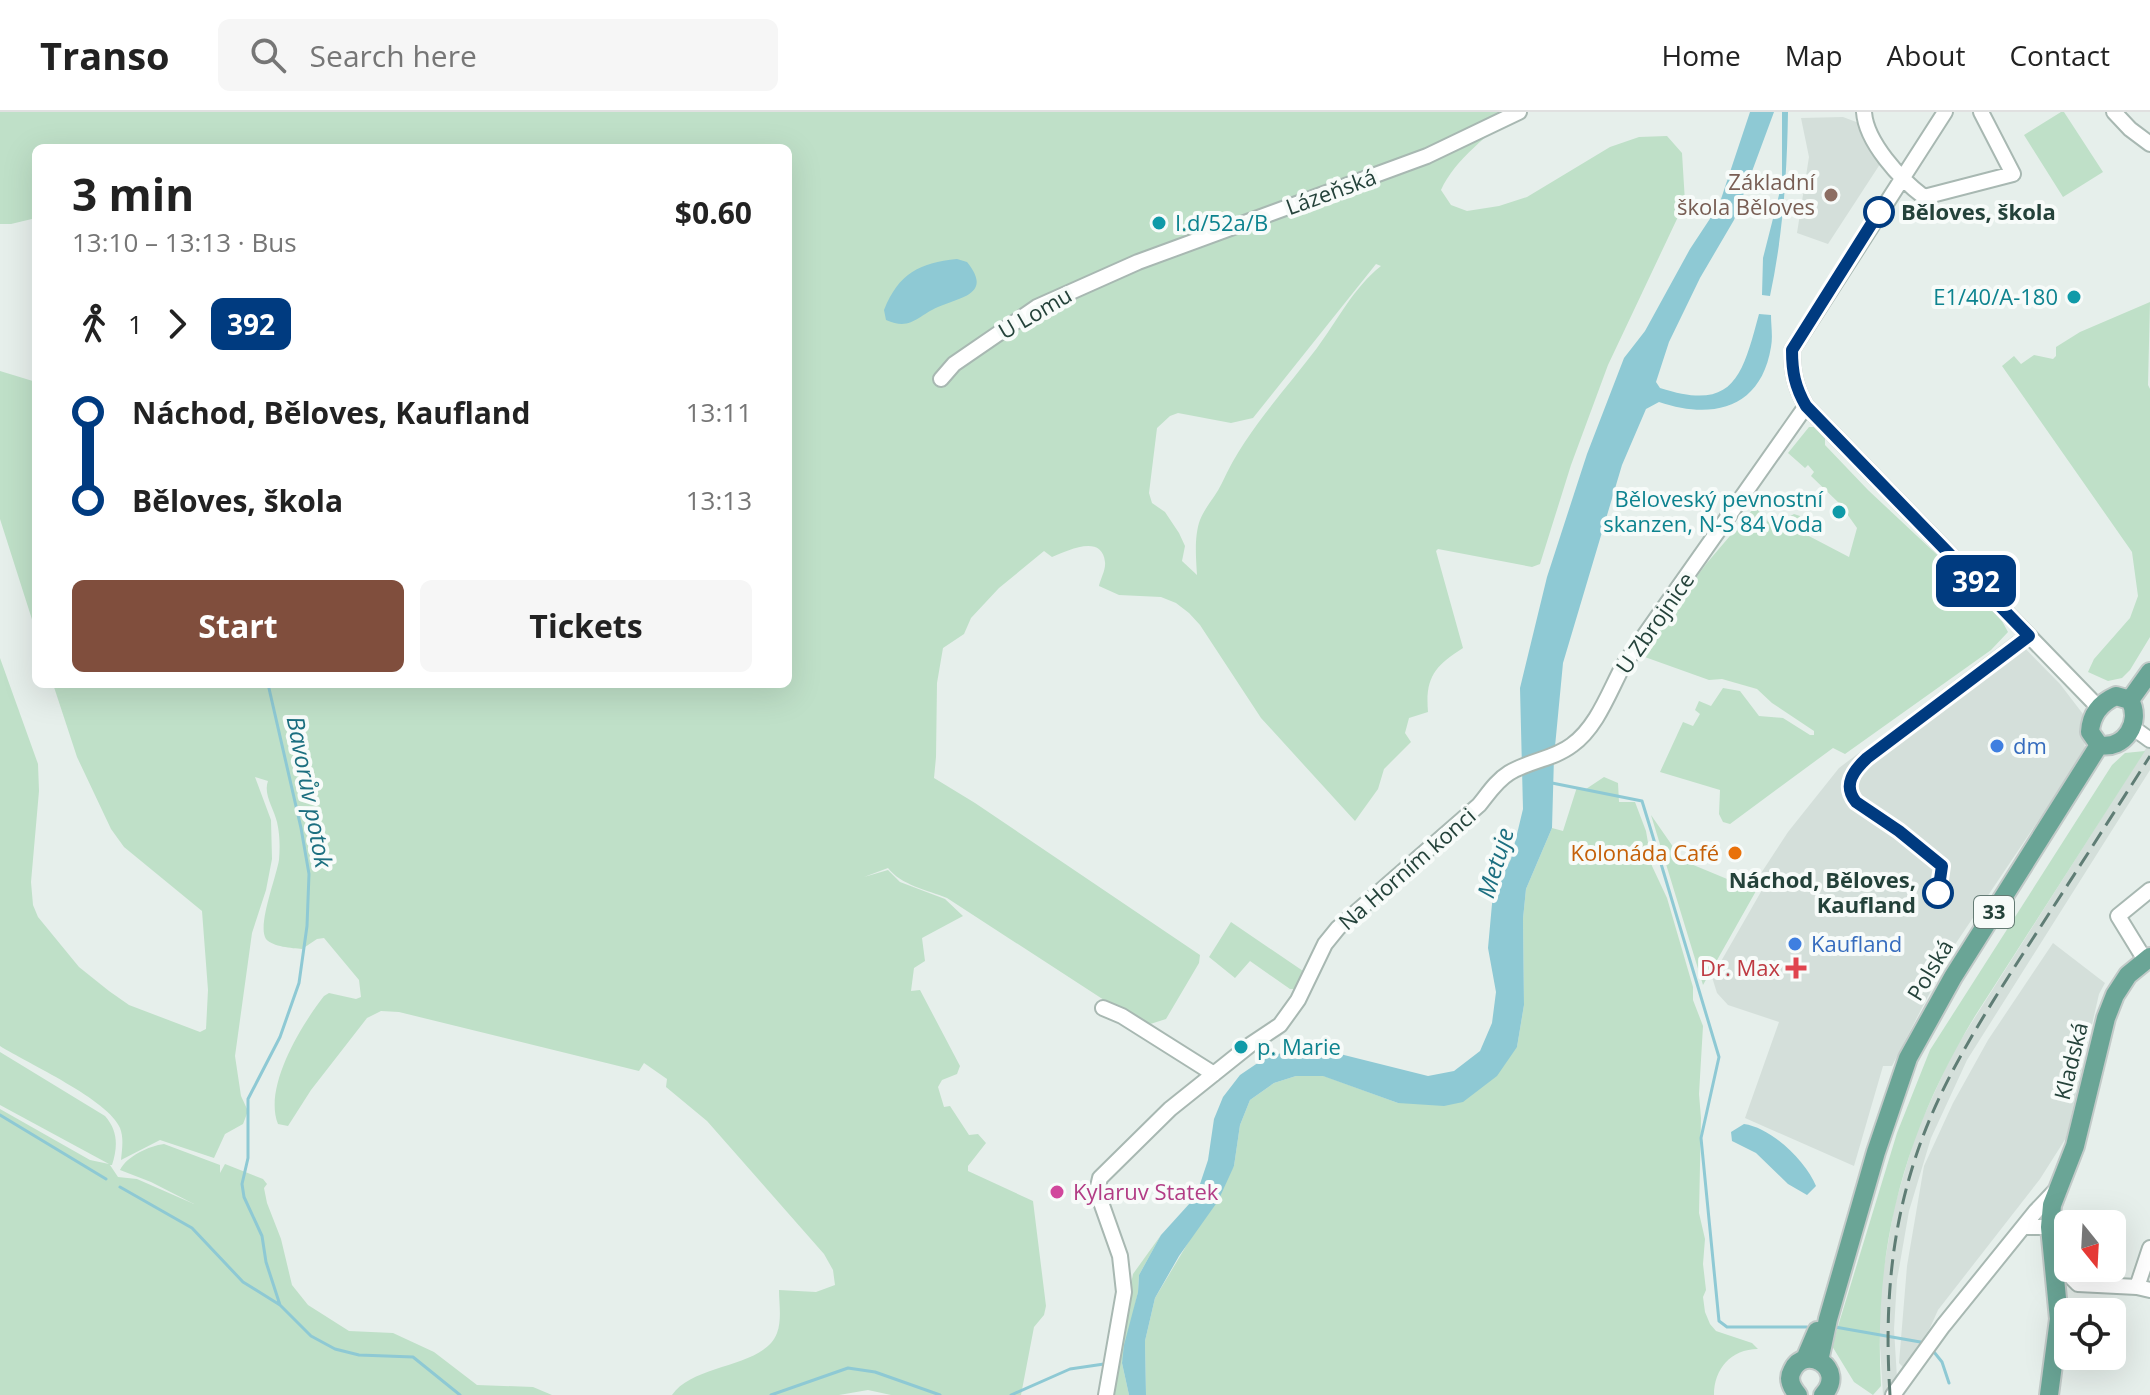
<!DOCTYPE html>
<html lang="en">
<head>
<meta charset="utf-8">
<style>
	:root { --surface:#fff; --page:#f6f6f6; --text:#222; --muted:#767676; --line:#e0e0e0; --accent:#804e3d }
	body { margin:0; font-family:"Open Sans",sans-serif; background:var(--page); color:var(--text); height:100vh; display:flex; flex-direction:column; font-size:30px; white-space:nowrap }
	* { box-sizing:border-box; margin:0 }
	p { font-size:26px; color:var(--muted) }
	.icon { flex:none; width:44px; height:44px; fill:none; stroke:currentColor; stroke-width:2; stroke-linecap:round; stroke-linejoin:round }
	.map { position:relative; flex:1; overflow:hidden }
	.details { position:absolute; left:32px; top:32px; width:760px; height:544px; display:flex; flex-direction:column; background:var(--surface); border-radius:12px; box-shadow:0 8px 32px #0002 }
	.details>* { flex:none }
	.badge { padding:0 16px; border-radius:12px; font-size:28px; line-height:52px }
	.needle { width:52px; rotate:162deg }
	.buttons { position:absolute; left:2054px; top:1098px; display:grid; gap:16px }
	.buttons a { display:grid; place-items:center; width:72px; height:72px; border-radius:12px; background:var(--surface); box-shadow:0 8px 32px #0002; font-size:40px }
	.map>.badge { position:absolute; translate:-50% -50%; box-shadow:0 0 0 4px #fff }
	.legs { display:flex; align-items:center; gap:12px; height:88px; padding:0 40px; font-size:26px }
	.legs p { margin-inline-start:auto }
	.headline { display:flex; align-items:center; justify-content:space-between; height:136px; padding:0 40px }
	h1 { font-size:44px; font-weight:700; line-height:60px }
	.button { display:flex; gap:16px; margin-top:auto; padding:16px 40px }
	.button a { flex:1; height:92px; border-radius:12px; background:var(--accent); color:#fff; font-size:32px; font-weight:700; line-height:92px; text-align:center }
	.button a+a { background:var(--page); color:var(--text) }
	ul { padding:0 40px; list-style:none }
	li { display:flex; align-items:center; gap:28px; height:88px; font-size:30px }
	li i { display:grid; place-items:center; width:12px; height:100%; margin:0 10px; background:currentColor }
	li i::after { content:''; width:20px; height:20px; margin:-10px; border:6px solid; border-radius:50%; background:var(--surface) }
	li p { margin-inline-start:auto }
	li:first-child i { background:linear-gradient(#0000 50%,currentColor 0) }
	li:last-child i { background:linear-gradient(currentColor 50%,#0000 0) }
	header { display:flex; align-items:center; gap:48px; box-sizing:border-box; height:112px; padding:0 40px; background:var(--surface); border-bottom:2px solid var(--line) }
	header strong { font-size:38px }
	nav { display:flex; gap:44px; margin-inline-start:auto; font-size:28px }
	.search { width:560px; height:72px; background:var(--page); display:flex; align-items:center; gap:20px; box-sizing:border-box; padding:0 28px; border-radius:12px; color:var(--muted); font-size:30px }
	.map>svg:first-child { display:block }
	.built { fill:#d4dfda }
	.green { fill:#bfe0c8; fill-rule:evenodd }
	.water { fill:#8ec9d4 }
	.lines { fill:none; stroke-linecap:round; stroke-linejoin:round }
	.stream { stroke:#8ec9d4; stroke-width:3 }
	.minor-casing { stroke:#a8b8b2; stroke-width:18 }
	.major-casing { stroke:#c2cac8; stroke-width:22 }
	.minor { stroke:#fff; stroke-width:14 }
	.major { stroke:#6aa596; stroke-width:18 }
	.rail { stroke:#5f7d75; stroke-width:3; stroke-dasharray:16 8; stroke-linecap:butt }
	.line-1-casing { stroke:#fff; stroke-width:18 }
	.line-1 { stroke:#003b80; stroke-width:12 }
	.education-dot { fill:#8d6e63; stroke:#f7fbf9; stroke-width:3 }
	.stop-1-dot { fill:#fff; stroke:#003b80; stroke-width:4 }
	.culture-dot { fill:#0f9aa8; stroke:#f7fbf9; stroke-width:3 }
	.shop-dot { fill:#3f7fe0; stroke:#f7fbf9; stroke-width:3 }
	.food-dot { fill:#e8710a; stroke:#f7fbf9; stroke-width:3 }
	.health-dot { fill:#e0444e; stroke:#f7fbf9; stroke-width:3 }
	.hotel-dot { fill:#d1479c; stroke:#f7fbf9; stroke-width:3 }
	.labels { text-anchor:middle; stroke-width:8; stroke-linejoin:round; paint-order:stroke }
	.shield { fill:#f7fbf9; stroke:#637a73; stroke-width:2 }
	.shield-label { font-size:20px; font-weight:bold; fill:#24423a }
	.education-label { font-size:22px; fill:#785e54; stroke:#f7fbf9; text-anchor:end }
	.street-label { font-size:22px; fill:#24423a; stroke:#f7fbf9 }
	.stop-label { font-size:22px; font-weight:bold; fill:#24423a; stroke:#f7fbf9; text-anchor:start }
	.culture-label { font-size:22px; fill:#0d838f; stroke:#f7fbf9; text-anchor:start }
	.shop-label { font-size:22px; fill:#366cbe; stroke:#f7fbf9; text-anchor:start }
	.food-label { font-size:22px; fill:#c56008; stroke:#f7fbf9; text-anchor:end }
	.health-label { font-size:22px; fill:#be3a42; stroke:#f7fbf9; text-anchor:end }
	.hotel-label { font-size:22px; fill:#b23c85; stroke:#f7fbf9; text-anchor:start }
	.water-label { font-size:24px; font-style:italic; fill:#1c6f80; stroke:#f7fbf9 }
</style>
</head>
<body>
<header>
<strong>Transo</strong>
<div class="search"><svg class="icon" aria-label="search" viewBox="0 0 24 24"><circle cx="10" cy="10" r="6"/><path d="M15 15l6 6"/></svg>Search here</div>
<nav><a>Home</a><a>Map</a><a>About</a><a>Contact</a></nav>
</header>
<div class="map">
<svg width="2150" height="1283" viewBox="0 0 2150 1283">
	<rect width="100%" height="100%" fill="#e6efeb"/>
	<path class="built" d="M 1843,5 L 1859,11 L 1871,33 L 1884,46 L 1828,132 L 1797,121 L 1809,45 L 1801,6 Z
		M 2013,524 L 2060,572 L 2083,602 L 2085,639 L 1954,834 L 1892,954 L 1883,954 L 1854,1054 L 1745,1006 L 1779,910 L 1728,893 L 1717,881 L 1712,865 L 1762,778 L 1754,772 L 1788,720 L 1839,656 Z
		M 2150,630 L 2150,658 L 1967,948 L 1931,1026 L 1909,1099 L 1897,1168 L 1894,1217 L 1898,1283 L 1883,1283 L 1879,1217 L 1882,1167 L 1894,1096 L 1916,1021 L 1953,940 Z
		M 2053,831 L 2105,871 L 2099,882 L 2066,1026 L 2040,1067 L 1938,1198 L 1930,1216 L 1904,1256 L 1899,1251 L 1907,1154 L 1924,1054 L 1953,991 L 1988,928 Z"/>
	<path class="green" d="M 0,0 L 1515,0 C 1490,22 1455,47 1441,78 L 1451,93 L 1467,99 L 1499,94 L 1527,85 L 1610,35 L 1639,25 L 1667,24 L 1682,41 L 1685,90 L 1608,253 L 1571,353 L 1540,452 L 1532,455 L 1438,437 L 1436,439 L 1463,536 C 1435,554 1425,565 1428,600 L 1409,606 L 1405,621 L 1411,630 L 1384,657 L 1378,677 L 1355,709 L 1261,606 L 1200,513 L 1189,501 L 1176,491 L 1161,485 L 1119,483 L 1099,474 C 1100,468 1106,458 1105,450 C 1102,421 1067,439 1052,445 L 1044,439 L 999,476 L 971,506 L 964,522 L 943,536 L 937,571 L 936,645 L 934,666 L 975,691 L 1200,843 L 1199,851 L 1166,907 L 1144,914 L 947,786 C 927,778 901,773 888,756 L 864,765 L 888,758 L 900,770 L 945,787 L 963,804 L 922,826 L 925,849 L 914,856 L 911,879 L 920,878 L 960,954 L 957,962 L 942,968 L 938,975 L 944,995 L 950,994 L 969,1023 L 978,1022 L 986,1031 L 968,1054 L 968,1059 L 1033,1089 L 1046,1194 L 1044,1203 L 1034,1215 L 1021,1283 L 891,1283 L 868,1278 L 839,1283 L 672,1283 C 694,1251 764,1256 777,1221 C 782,1208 779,1191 779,1178 L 816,1180 L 835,1173 L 833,1158 L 824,1142 L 707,1009 L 666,975 L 667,967 L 644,951 L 639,959 L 399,900 L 381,899 L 367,906 L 311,978 L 288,1014 L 278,1012 C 263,975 302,912 324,884 L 329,881 L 356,887 L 361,885 L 359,868 L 324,826 L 317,827 L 302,837 C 292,836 273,835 266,827 C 257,814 276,766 279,748 C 280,736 280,723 277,710 C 274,697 263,682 268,669 L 255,665 L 271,708 L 272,747 L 266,778 L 252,821 L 235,944 L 241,984 L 248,999 L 243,1012 L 225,1022 L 214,1046 L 160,1028 L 121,1048 C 122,1037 124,1026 120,1016 C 109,988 27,951 0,934 L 0,546 L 38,652 L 39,679 L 31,770 L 33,793 L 38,805 L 79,855 L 109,879 L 129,893 L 200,920 L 206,917 L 208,878 L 202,799 L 124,735 L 111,717 L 77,645 L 53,572 L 788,572 L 788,36 L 36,36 L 36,106 L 11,112 L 0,112 ZM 1376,152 L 1381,154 C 1354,175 1337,209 1317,236 C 1283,281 1245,320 1222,371 C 1216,384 1205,395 1200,408 C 1194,424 1196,447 1197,463 L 1182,449 L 1185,434 L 1179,421 L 1165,400 L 1152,391 L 1149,381 L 1157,316 L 1170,304 L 1178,301 L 1231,311 L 1253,306 Z
		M 2061,0 L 2064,0 L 2103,60 L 2063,85 L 2024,23 Z
		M 2150,190 L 2148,273 L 2150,277 L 2150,525 L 2130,558 L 2122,566 L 2108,569 L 2088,560 L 2094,547 L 2130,506 L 2138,484 L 2132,440 L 2002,254 L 2014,244 L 2021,252 L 2034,243 L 2053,247 L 2056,244 L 2056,235 L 2080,220 Z
		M 0,259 L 36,270 L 36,520 L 0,407 Z
		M 1809,315 L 1816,315 L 1825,326 L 1825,333 L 1868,378 L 1996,498 L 2008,520 L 1991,538 L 1845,642 L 1833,636 L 1730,712 L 1723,710 L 1719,702 L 1720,678 L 1660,660 L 1683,610 L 1693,614 L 1700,602 L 1695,598 L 1699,589 L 1711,594 L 1723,576 L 1740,579 L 1759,604 L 1783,606 L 1810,623 L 1814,623 L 1814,619 L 1772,591 L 1757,577 L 1722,567 L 1709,568 L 1642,544 L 1646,534 L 1706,452 L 1753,397 L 1757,397 L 1772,414 L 1794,402 L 1800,404 L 1805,422 L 1849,445 L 1857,416 L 1840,392 L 1811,364 L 1814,360 L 1808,353 L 1805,356 L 1788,341 Z
		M 2145,639 L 1975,904 C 1904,1021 1873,1137 1881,1274 L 1873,1283 L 1854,1270 L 1832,1234 L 1897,1021 L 1930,938 L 2112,653 L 2125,641 Z
		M 1604,665 L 1618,671 L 1619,690 L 1635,690 L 1646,719 L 1652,754 L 1667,786 L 1693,875 L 1693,888 L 1703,914 L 1699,982 L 1701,1006 L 1699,1101 L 1705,1127 L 1703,1152 L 1706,1178 L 1703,1185 L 1705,1200 L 1710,1212 L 1716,1219 L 1752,1231 L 1758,1237 C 1731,1237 1714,1257 1714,1283 L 1146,1283 L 1145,1229 L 1155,1186 L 1234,1054 L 1240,1013 L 1250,988 L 1274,971 L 1296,964 L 1324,964 L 1398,991 L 1517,935 L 1524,893 L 1523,807 L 1526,777 L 1552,716 L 1563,719 L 1577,675 L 1586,677 Z
		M 1651,703 L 1676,739 L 1691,752 L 1756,779 L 1703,873 Z
		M 1231,810 L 1306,861 L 1296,877 L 1290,877 L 1250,849 L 1235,866 L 1209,845 Z
		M 0,940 L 105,1004 C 118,1019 118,1034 112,1053 L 110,1053 L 118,1065 L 137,1067 L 194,1092 L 151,1070 L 120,1058 C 127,1044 149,1034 164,1032 L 220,1053 L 220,1061 L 225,1052 L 263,1067 L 267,1072 L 264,1076 L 267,1091 L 281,1127 L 292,1173 L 308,1193 L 349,1219 L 393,1221 L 434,1240 L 477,1273 L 533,1275 L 552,1283 L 0,1283 L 0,997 L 90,1048 L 109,1052 L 0,993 Z
		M 1161,1123 L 1139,1163 L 1138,1180 L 1122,1251 L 1129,1283 L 1108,1283 L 1133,1162 Z"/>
	<path class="water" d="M 1750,0 L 1774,0 L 1734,108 L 1700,166 L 1669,230 L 1656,270 L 1660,276 C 1734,300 1742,265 1759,202 L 1771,203 C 1771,213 1773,225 1771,235 C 1761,297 1712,308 1659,290 L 1646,297 L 1622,353 L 1563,551 L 1554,645 L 1552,716 L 1526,777 L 1523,807 L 1524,893 L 1517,935 L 1497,964 L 1463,990 L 1444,994 L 1398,991 L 1323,964 L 1296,964 L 1274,971 L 1250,988 L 1240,1013 L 1234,1054 L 1218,1089 L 1179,1144 L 1155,1186 L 1145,1229 L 1146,1283 L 1129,1283 L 1122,1251 L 1124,1233 L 1138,1180 L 1139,1163 L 1161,1123 L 1190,1091 L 1199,1075 L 1208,1048 L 1214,1007 L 1223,985 L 1240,963 L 1268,944 L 1312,935 L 1428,964 L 1454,959 L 1480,939 L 1492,911 L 1496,880 L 1488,836 L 1493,781 L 1511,747 L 1523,697 L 1520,576 L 1547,465 L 1587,342 L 1624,246 L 1645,219 L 1690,137 L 1719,93 Z
		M 1782,0 L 1788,0 C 1787,62 1783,123 1770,184 L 1762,183 L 1763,146 L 1782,71 Z
		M 957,147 L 967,150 C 993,182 961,185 938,195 C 917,204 911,219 886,208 L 884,198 C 899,161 919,151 957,147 Z
		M 1744,1012 C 1772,1016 1806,1049 1816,1074 L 1807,1083 L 1788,1072 L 1756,1041 L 1732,1029 L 1731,1020 Z"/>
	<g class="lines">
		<path class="stream" d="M 268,572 L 301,716 L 309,762 L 307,814 L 299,871 L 280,925 L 248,987 L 248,1046 L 242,1072 L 244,1085 L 262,1124 L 266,1150 L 280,1193 L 311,1224 L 335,1237 L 359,1243 L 413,1245 L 460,1283
			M 1552,671 L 1642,689 L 1650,715 L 1719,945 L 1701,1026 L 1719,1209 L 1727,1215 L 1807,1215
			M 0,1003 L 106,1067
			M 120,1075 L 192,1116 L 243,1170 L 280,1193
			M 1835,1215 L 1926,1231
			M 1934,1240 L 1942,1250 L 1949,1271
			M 771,1283 L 848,1256 L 875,1260 L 940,1283
			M 1011,1283 L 1070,1257 L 1104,1252"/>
		<defs>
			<path id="minor" d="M 1864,0 C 1866,30 1900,67 1924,85 L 2013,62 L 1981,0
				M 1945,0 L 1792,238 C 1792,260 1795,275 1806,294 L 2099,596
				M 2114,0 L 2130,17 L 2150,32
				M 941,267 L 954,252 L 1037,195 L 1138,150 L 1427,44 L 1519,0
				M 2132,615 L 2150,628
				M 2145,848 L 2118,804 L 2150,778
				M 1103,896 L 1122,904 L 1214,962
				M 2023,1115 L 2050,1115 L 2061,1125 L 2068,1151
				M 2069,1156 L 2072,1166 L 2078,1172 L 2137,1175 L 2150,1178
				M 2137,1175 L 2150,1136
				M 1106,1283 L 1124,1180 L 1120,1144 L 1097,1079 L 1100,1066 L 1170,997 L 1250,933 L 1280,913 L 1298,888 L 1325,832 L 1338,816 L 1479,693 C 1488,682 1496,669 1509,661 C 1528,649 1554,647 1572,633 C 1597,615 1609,580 1623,554 L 1806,294
				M 1893,1283 L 1943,1214 L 2036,1099 L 2054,1080"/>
			<path id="major" d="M 2116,584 L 2130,588 C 2142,610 2125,638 2099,633 L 2090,620 C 2091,603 2100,591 2116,584 Z
				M 2130,588 L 2150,560
				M 1805,1247 L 1817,1219
				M 1819,1249 L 1828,1207 L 1876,1040 L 1908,946 L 1953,865 L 2099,633
				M 1798,1283 C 1792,1276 1787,1268 1792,1259 C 1804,1231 1848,1256 1823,1283
				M 2049,1283 L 2059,1207 L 2050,1115 L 2052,1093 L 2075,1034 L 2106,906 L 2115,883 L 2128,863 L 2150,845"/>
		</defs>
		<use href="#minor" class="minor-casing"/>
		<use href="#major" class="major-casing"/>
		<use href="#minor" class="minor"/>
		<use href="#major" class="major"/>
		<path class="rail" d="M 1890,1283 C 1885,1207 1889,1133 1911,1060 C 1935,977 1982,906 2028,834 C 2069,771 2110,707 2150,644"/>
	</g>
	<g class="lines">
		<defs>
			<path id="line-1" d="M 1879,100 L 1792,238 C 1792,260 1795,275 1806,294 L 2029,524 L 1867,646 C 1854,658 1842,673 1856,690 L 1899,719 L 1942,754 L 1938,781"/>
		</defs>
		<use href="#line-1" class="line-1-casing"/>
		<use href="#line-1" class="line-1"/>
	</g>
	<circle class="education-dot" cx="1831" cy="83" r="8"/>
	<g class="stop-1-dot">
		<circle cx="1879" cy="100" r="14"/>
		<circle cx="1938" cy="781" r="14"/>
	</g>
	<g class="culture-dot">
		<circle cx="1159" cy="111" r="8"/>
		<circle cx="2074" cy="185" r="8"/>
		<circle cx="1839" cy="400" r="8"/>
		<circle cx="1241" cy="935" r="8"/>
	</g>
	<g class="shop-dot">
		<circle cx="1997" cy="634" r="8"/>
		<circle cx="1795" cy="832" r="8"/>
	</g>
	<circle class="food-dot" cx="1735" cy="741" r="8"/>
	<path class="health-dot" d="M1792 844h8v8h8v8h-8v8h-8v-8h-8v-8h8z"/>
	<circle class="hotel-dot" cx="1057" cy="1080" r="8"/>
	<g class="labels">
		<rect class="shield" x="1974" y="784" width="40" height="32" rx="6"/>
		<g class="shield-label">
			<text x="1994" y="807">33</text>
		</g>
		<g class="education-label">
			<text x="1815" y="78">Základní<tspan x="1815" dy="25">škola Běloves</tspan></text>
		</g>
		<g class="street-label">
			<text transform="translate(1331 80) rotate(-20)" y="8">Lázeňská</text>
			<text transform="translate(1035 201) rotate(-30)" y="8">U Lomu</text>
			<text transform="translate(1655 511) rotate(-55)" y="8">U Zbrojnice</text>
			<text transform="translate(1407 757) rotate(-41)" y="8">Na Horním konci</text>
			<text transform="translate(1930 858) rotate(-59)" y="8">Polská</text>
			<text transform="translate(2071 949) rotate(-76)" y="8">Kladská</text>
		</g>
		<g class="stop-label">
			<text x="1901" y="108">Běloves, škola</text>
			<text x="1916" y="776" text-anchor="end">Náchod, Běloves,<tspan x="1916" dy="25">Kaufland</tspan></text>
		</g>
		<g class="culture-label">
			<text x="1175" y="119">I.d/52a/B</text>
			<text x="2058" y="193" text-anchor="end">E1/40/A-180</text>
			<text x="1823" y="395" text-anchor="end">Běloveský pevnostní<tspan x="1823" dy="25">skanzen, N-S 84 Voda</tspan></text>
			<text x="1257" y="943">p. Marie</text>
		</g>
		<g class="shop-label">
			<text x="2013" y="642">dm</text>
			<text x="1811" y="840">Kaufland</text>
		</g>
		<g class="food-label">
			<text x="1719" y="749">Kolonáda Café</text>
		</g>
		<g class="health-label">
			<text x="1780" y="864">Dr. Max</text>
		</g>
		<g class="hotel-label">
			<text x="1073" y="1088">Kylaruv Statek</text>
		</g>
		<g class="water-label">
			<text transform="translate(309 680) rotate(79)" y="8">Bavorův potok</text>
			<text transform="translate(1496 751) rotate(-73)" y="8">Metuje</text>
		</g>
	</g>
</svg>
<div class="buttons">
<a><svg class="needle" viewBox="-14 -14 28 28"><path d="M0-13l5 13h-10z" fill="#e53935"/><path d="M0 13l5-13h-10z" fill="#767676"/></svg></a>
<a><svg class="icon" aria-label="locate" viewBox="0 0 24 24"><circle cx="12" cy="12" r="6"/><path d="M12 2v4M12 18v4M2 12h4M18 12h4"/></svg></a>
</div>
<b class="badge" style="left:1976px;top:469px;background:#003b80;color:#fff">392</b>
<section class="details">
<div class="headline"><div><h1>3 min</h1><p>13:10 – 13:13 · Bus</p></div><b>$0.60</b></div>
<div class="legs"><svg class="icon" aria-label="walk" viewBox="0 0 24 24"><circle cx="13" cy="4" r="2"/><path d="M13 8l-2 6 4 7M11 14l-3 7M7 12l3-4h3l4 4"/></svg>1<svg class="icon" aria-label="forward" viewBox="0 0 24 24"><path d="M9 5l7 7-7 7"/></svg><b class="badge" style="background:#003b80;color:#fff">392</b></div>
<ul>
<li><i style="color:#003b80"></i><b>Náchod, Běloves, Kaufland</b><p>13:11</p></li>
<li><i style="color:#003b80"></i><b>Běloves, škola</b><p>13:13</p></li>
</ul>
<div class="button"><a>Start</a><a>Tickets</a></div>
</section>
</div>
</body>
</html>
